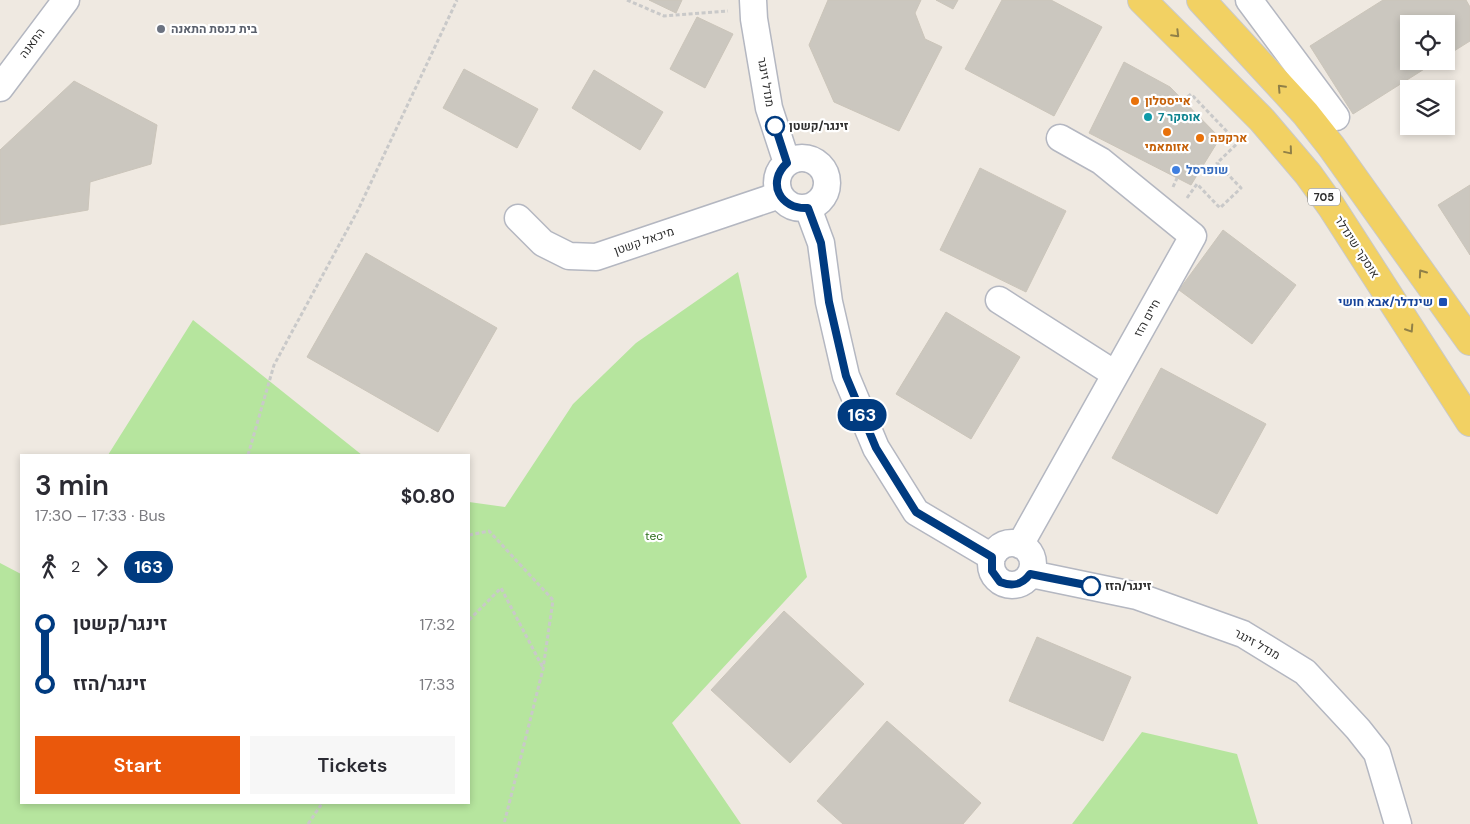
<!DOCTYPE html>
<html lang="en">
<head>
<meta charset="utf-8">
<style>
	:root { --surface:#fff; --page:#f7f7f7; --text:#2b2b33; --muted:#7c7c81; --accent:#ea580c }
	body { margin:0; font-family:"DM Sans",Heebo,sans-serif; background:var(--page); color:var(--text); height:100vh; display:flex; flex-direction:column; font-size:19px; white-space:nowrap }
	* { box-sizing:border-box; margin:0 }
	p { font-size:16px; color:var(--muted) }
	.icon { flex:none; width:28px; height:28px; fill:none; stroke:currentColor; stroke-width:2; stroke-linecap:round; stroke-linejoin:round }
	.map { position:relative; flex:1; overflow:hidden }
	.side { position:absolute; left:20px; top:454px; width:450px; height:350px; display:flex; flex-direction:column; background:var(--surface); border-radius:0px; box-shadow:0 2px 8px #0003 }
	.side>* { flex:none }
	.badge { padding:0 10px; border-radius:16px; font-size:18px; line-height:32px }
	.buttons { position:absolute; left:1400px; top:15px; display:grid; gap:10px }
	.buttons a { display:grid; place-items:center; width:55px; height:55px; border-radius:0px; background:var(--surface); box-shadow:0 2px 8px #0003; font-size:25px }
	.map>.badge { position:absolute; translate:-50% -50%; box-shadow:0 0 0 2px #fff }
	.legs { display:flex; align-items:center; gap:8px; height:55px; padding:0 15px; font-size:16px }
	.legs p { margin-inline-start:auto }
	.summary { display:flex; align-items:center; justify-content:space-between; height:85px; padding:0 15px }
	h1 { font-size:28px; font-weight:600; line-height:38px }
	.primary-button { display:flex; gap:10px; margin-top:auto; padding:10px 15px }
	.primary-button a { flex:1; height:58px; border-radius:0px; background:var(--accent); color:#fff; font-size:20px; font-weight:600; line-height:58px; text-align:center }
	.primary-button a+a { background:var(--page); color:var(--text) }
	ul { padding:0 15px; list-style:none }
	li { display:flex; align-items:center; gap:18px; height:60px; font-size:19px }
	li i { display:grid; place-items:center; width:8px; height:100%; margin:0 6px; background:currentColor }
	li i::after { content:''; width:12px; height:12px; margin:-6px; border:4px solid; border-radius:50%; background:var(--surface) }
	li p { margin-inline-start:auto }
	li:first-child i { background:linear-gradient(#0000 50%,currentColor 0) }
	li:last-child i { background:linear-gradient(currentColor 50%,#0000 0) }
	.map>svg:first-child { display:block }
	.green { fill:#b6e59e }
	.building { fill:#cbc7bf; stroke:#cbc5ba }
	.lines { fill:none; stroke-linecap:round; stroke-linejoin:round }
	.minor-casing { stroke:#b4b7c1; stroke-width:29 }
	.primary-casing { stroke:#c9c9c9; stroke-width:30 }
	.path { stroke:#c9c9c9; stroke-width:3; stroke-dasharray:4 2.5; stroke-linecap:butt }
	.minor { stroke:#fff; stroke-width:26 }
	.primary { stroke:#f2d163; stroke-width:28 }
	.oneway { stroke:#908048 }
	.line-1-casing { stroke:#fff; stroke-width:11 }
	.line-1 { stroke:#003b80; stroke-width:8 }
	.worship-dot { fill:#6b7280; stroke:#fff; stroke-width:2 }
	.food-dot { fill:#e8710a; stroke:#fff; stroke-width:2 }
	.culture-dot { fill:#0f9aa8; stroke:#fff; stroke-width:2 }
	.stop-1-dot { fill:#fff; stroke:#003b80; stroke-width:2.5 }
	.shop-dot { fill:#3f7fe0; stroke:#fff; stroke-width:2 }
	.transit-dot { fill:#1a4fb4; stroke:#fff; stroke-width:2 }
	.labels { text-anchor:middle; stroke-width:4.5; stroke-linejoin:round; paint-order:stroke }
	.shield { fill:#fff; stroke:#6d6d6d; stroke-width:1 }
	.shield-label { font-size:11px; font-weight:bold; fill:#2e2e2e }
	.worship-label { font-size:12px; font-weight:bold; fill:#5b616d; stroke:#fff; text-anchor:start }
	.street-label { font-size:12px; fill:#2e2e2e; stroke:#fff }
	.food-label { font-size:12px; font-weight:bold; fill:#c56008; stroke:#fff; text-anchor:start }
	.culture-label { font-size:12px; font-weight:bold; fill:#0d838f; stroke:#fff; text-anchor:start }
	.stop-label { font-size:12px; font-weight:bold; fill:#2e2e2e; stroke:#fff; text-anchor:start }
	.shop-label { font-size:12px; font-weight:bold; fill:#366cbe; stroke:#fff; text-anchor:start }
	.transit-label { font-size:12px; font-weight:bold; fill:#164399; stroke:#fff; text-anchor:end }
	.park-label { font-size:12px; fill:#2c6e1b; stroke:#fff }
</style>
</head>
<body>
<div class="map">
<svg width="1470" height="824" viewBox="0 0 1470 824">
	<rect width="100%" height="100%" fill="#efe9e1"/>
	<path class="green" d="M 738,272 L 807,577 L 672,723 L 741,824 L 0,824 L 0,563 L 21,574 L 21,802 L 469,802 L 469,502 L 505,507 L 573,404 L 636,343 Z
		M 193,320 L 362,455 L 108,455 Z
		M 1142,732 L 1237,754 L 1258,824 L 1072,824 Z"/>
	<path class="building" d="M 649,0 L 682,0 L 676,13 Z
		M 828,0 L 921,0 L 915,13 L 925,39 L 942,47 L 899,131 L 834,102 L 809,45 Z
		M 936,0 L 958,0 L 953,9 Z
		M 1002,0 L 1051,0 L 1102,27 L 1054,116 L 965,69 Z
		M 1383,0 L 1466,0 L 1470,7 L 1470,41 L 1446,56 L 1446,24 L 1409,24 L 1409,61 L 1437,61 L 1353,114 L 1310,46 Z
		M 697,17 L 733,34 L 705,88 L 670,69 Z
		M 1124,62 L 1170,87 L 1220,138 L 1191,185 L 1089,133 Z
		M 464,69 L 538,109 L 517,148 L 443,108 Z
		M 594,70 L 663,112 L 640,150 L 572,108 Z
		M 74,81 L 157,125 L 151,164 L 90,182 L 88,210 L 0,225 L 0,150 Z
		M 980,168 L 1066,211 L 1026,292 L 940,250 Z
		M 1470,185 L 1470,255 L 1438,205 Z
		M 1223,230 L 1296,285 L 1252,344 L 1179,290 Z
		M 366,253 L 497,328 L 438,432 L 307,357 Z
		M 946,312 L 1020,357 L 971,439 L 896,394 Z
		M 1161,368 L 1266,424 L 1217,514 L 1112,458 Z
		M 784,611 L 864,684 L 790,763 L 711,690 Z
		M 1037,637 L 1131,677 L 1103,741 L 1009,701 Z
		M 887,721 L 981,803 L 963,824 L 843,824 L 817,801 Z"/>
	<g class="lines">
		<defs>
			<path id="minor" d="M 753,0 L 754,19 L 769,108 L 787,163
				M 1249,0 L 1336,117
				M 0,88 L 66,0
				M777 183a25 25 0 1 1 50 0a25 25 0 1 1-50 0Z
				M 808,208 L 821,243 L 829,302 L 846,376 L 876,448 L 916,512 L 992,557
				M 518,218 L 543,243 L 569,256 L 596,257 L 780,195
				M 999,300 L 1115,374
				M991 564a21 21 0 1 1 42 0a21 21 0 1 1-42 0Z
				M 1020,545 L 1193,236 L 1101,161 L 1060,138
				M 1031,574 L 1137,596 L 1243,634 L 1305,672 L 1358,729 L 1377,753 L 1398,824"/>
			<path id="primary" d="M 1142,0 L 1262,120 L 1308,174 L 1331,206 L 1470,422
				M 1201,0 L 1305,113 L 1331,146 L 1470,341"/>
		</defs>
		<use href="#minor" class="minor-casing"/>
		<use href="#primary" class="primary-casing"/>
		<path class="path" d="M 627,0 L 664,16 L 728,11
			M 1183,101 L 1191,94 L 1238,143
			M 1173,187 L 1177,178
			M 1187,198 L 1197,184 L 1220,208 L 1241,188 L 1217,163 L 1244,137
			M 248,455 L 274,365 L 358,210 L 457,0
			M 469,535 L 489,531 L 553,600 L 543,669 L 504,824
			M 469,620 L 501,588 L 543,668
			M 308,824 L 323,802"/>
		<use href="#minor" class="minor"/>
		<use href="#primary" class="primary"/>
	</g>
	<defs><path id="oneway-chevron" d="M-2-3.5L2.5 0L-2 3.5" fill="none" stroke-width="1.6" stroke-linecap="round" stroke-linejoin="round" transform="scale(1.25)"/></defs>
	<g class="oneway">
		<use href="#oneway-chevron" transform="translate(1176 34) rotate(45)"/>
		<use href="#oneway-chevron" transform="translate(1281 88) rotate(-133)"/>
		<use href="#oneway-chevron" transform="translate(1289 151) rotate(50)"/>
		<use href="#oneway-chevron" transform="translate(1422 273) rotate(-125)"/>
		<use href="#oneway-chevron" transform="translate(1410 329) rotate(57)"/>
	</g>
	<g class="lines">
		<defs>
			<path id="line-1" d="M 775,126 L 787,163 C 766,182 780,210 808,208 L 821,243 L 829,302 L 846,376 L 876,448 L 916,512 L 992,557 L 992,571 L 1000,582 C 1013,587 1022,585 1030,574 L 1091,586"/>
		</defs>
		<use href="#line-1" class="line-1-casing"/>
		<use href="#line-1" class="line-1"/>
	</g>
	<circle class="worship-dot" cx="161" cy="29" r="5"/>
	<g class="food-dot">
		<circle cx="1135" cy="101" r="5"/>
		<circle cx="1167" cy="132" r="5"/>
		<circle cx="1200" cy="138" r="5"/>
	</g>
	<circle class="culture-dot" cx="1148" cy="117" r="5"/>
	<g class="stop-1-dot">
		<circle cx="775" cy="126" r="9"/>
		<circle cx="1091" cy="586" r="9"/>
	</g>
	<circle class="shop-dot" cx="1176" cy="170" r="5"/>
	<rect class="transit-dot" x="1438" y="297" width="10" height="10" rx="2.5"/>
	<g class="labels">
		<rect class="shield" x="1308" y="188.5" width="32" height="17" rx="4"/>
		<g class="shield-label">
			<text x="1324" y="201">705</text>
		</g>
		<g class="worship-label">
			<text x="171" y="33">בית כנסת התאנה</text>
		</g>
		<g class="street-label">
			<text transform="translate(32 43) rotate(-54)" y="4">התאנה</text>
			<text transform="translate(766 82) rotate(80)" y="4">מנדל זינגר</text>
			<text transform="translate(644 241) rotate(-19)" y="4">מיכאל קשטן</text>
			<text transform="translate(1357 247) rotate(57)" y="4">אוסקר שינדלר</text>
			<text transform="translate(1147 318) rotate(-61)" y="4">חיים הזז</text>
			<text transform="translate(1257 644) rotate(29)" y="4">מנדל זינגר</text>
		</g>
		<g class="food-label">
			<text x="1145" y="105">אייססלון</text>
			<text x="1210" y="142">ארקפה</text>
			<text x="1167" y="151" text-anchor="middle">אזומאמי</text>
		</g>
		<g class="culture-label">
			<text x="1158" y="121">אוסקר 7</text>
		</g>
		<g class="stop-label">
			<text x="789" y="130">זינגר/קשטן</text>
			<text x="1105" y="590">זינגר/הזז</text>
		</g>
		<g class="shop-label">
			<text x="1186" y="174">שופרסל</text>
		</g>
		<g class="transit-label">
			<text x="1433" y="306">שינדלר/אבא חושי</text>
		</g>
		<g class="park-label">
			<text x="654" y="540">tec</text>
		</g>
	</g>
</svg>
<div class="buttons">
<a><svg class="icon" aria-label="locate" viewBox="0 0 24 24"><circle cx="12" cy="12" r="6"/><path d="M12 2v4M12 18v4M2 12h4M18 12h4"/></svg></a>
<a><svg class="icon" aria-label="layers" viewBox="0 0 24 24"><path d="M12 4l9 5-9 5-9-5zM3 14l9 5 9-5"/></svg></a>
</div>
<b class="badge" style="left:862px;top:415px;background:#003b80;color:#fff">163</b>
<section class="side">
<div class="summary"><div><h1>3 min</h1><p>17:30 – 17:33 · Bus</p></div><b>$0.80</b></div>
<div class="legs"><svg class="icon" aria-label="walk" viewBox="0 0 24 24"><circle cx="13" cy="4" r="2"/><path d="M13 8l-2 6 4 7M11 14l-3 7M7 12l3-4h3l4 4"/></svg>2<svg class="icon" aria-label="forward" viewBox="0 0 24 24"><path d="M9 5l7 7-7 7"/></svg><b class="badge" style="background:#003b80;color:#fff">163</b></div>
<ul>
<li><i style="color:#003b80"></i><b>זינגר/קשטן</b><p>17:32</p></li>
<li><i style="color:#003b80"></i><b>זינגר/הזז</b><p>17:33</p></li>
</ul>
<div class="primary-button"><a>Start</a><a>Tickets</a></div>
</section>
</div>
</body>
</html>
